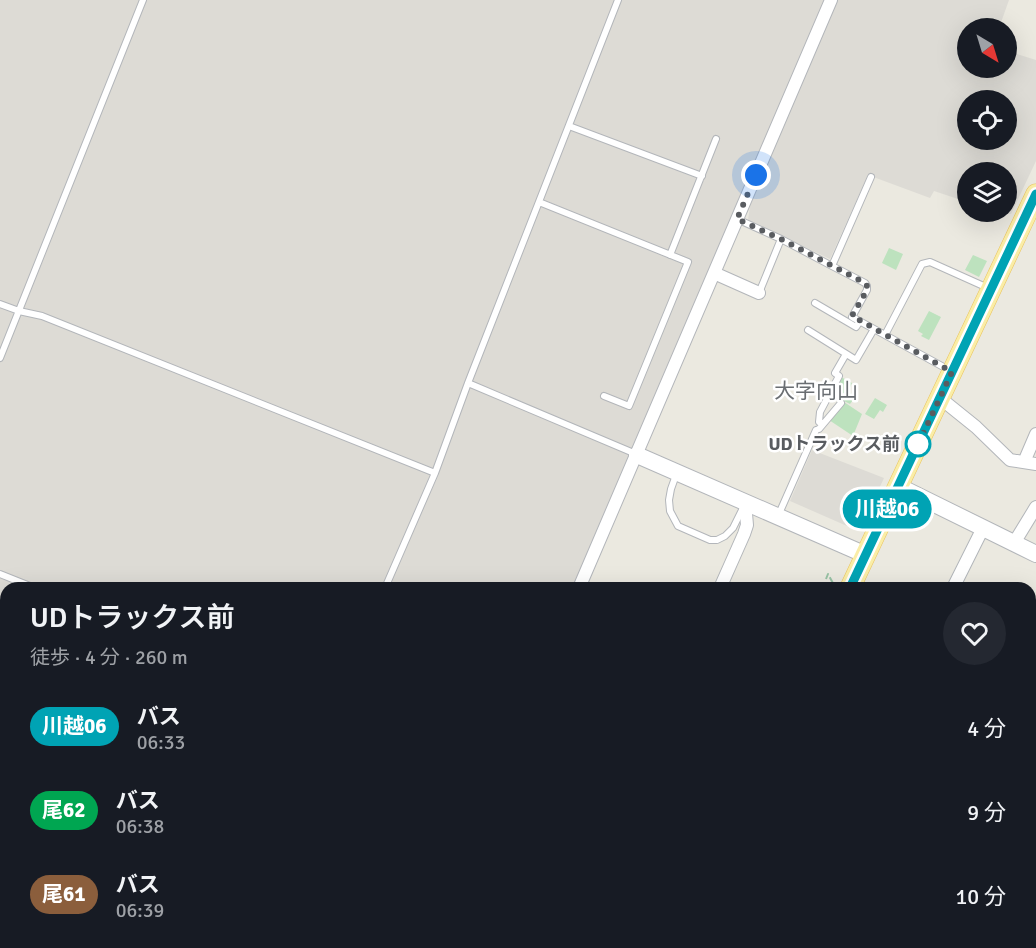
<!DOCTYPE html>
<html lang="ja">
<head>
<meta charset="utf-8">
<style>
	:root { --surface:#171b24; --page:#242831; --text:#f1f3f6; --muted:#9ea1a6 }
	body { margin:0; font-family:Signika,"Noto Sans JP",sans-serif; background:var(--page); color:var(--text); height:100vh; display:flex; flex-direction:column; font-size:22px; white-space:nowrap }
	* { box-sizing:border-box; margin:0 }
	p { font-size:20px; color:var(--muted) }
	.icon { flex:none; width:33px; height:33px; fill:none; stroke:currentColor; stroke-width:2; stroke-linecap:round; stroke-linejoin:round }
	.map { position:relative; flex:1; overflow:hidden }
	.sheet { position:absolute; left:0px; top:582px; width:1036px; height:366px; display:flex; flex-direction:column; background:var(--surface); border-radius:18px 18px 0 0; box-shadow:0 6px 24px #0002 }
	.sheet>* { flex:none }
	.badge { padding:0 12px; border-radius:20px; font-size:21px; line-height:39px }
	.needle { width:39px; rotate:142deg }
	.tools { position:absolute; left:957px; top:18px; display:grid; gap:12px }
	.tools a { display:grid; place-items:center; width:60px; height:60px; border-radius:50%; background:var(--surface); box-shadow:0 6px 24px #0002; font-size:30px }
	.you { position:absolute; width:30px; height:30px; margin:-15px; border:4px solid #fff; border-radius:50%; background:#1a73e8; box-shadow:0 0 0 9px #1a73e833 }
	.map>.badge { position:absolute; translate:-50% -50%; box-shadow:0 0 0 3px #fff }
	.round { display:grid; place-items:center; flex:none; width:63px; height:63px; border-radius:32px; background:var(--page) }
	.overview { display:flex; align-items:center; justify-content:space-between; height:102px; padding:0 30px }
	h1 { font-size:28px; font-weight:600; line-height:45px }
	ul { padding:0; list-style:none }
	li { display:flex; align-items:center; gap:18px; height:84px; padding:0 30px }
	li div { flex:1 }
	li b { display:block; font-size:22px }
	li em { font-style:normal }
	li .badge { min-width:66px; font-weight:700; text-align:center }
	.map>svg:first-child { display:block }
	.industrial { fill:#dddbd5; fill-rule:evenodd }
	.education { fill:#dbd8ce }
	.green { fill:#bde2be }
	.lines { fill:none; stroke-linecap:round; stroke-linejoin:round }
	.service-casing { stroke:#b3b6ba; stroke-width:8 }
	.minor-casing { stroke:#b3b6ba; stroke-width:14 }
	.tertiary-casing { stroke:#b3b6ba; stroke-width:18 }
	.primary-casing { stroke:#e9c35c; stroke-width:21 }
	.path { stroke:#97c2a4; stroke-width:2; stroke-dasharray:6 3; stroke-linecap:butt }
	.service { stroke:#fff; stroke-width:6 }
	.minor { stroke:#fff; stroke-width:12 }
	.tertiary { stroke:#fff; stroke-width:16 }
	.primary { stroke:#faeda6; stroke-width:20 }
	.line-casing { stroke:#fff; stroke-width:14 }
	.line { stroke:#00a3b4; stroke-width:9 }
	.walk { stroke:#595c60; stroke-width:6; stroke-dasharray:0 10.8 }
	.stop-dot { fill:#fff; stroke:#00a3b4; stroke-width:3 }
	.labels { text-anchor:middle; stroke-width:5; stroke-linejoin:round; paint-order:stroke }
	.stop-label { font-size:18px; font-weight:bold; fill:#595c60; stroke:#fff; text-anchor:end }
	.quarter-label { font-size:21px; fill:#6a6e72; stroke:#fff }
</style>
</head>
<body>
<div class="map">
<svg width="1036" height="948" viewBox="0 0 1036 948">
	<rect width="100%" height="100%" fill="#ebe9e0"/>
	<path class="industrial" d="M 0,0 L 827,0 L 573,588 L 6,588 L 6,611 L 0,609 Z
		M 837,0 L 1009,0 L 999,28 L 968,28 L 968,68 L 1006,68 L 1007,51 L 1036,60 L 1036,161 L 1011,214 L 1002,212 L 1006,212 L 1006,172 L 968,172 L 967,202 L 934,191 L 930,198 L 868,175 L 830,259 L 748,220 L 750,206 L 783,124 ZM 968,100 L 1006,100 L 1006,140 L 968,140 Z
		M 812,450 L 884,478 L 864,521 L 847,526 L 790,501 Z"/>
	<path class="education" d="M 0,837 L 6,839 L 6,942 L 143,942 L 140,948 L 0,948 Z"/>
	<path class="green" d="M 889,248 L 903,254 L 896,270 L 882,263 Z
		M 973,255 L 987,261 L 979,277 L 965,270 Z
		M 929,311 L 941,317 L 929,340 L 921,336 L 923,334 L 918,331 Z
		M 841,377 L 852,383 L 848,392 L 856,396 L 850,404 L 842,400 L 845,394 L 835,388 Z
		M 875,398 L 887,405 L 883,412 L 880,410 L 874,419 L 865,414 Z
		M 844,402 L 862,414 L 853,436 L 829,420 Z
		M 914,506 L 928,514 L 923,524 L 919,521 L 915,527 L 902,519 L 903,517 L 899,515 L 902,511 Z
		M 1036,695 L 1036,798 L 1031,791 L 1030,706 Z
		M 0,856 L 6,859 L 6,891 L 0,904 Z"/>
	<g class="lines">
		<defs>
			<path id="service" d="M 569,126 L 702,176
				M 539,202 L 688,262 L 629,406 L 604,396
				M 737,219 L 781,239 L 832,266 L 871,177
				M 670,255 L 716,139
				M 832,266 L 865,283 L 867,286 L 867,290 L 852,317 L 949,370
				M 759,293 L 781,239
				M 815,303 L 856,327 L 860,321
				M 0,304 L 19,311 L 42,316 L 435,473
				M 808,330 L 856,360 L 874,329
				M 885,335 L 922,264 L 930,262 L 988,288
				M 0,358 L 143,0
				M 468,383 L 636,454
				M 823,424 L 819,422 L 820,412 L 839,376 L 835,373 L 846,354
				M 676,475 L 671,489 L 669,500 L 670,511 L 678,526 L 710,540 L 717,540 L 725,536 L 733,528 L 743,508
				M 778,516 L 816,430 L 819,429 L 841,403
				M 0,574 L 35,588
				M 385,588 L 435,473 L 468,383 L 618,0
				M 1030,916 L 1036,918
				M 386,942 L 396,948
				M 144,948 L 147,942
				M 228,948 L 232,942
				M 513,948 L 514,942"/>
			<path id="minor" d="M 714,273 L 759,293
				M 940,398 L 976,427 L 1010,460 L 1036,464
				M 1024,462 L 1036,434
				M 1014,543 L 1036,507
				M 579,588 L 831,0
				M 720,588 L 744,534 L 747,525 L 745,502
				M 953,588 L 983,528
				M 0,621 L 6,624
				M 1030,689 L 1036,678
				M 0,714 L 6,717
				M 0,741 L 6,734
				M 1030,801 L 1036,808
				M 0,832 L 6,834
				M 205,942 L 215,948
				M 581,942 L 586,948
				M 752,942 L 761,948
				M 863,942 L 873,948
				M 290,948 L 294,942
				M 565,948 L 567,942
				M 780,948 L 783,942
				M 920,948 L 923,942"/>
			<path id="tertiary" d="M 637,455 L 866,555
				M 898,486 L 1036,554
				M 1030,853 L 1036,841
				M 987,948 L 990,942"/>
			<path id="primary" d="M 850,588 L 1036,194
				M 674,948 L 677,942"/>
		</defs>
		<use href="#service" class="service-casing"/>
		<use href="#minor" class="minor-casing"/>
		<use href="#tertiary" class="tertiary-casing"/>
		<use href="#primary" class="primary-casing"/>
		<path class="path" d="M 826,579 L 828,574 L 834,585"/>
		<use href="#service" class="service"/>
		<use href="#minor" class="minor"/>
		<use href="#tertiary" class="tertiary"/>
		<use href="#primary" class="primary"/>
	</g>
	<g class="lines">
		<defs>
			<path id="line" d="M 850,588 L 1036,194"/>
		</defs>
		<use href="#line" class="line-casing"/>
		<use href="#line" class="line"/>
		<path class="walk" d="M 756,175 L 737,219 L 781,239 L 865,283 L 867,286 L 867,290 L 852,316 L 952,372 L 915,451 L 918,444"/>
	</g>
	<circle class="stop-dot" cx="918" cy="444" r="12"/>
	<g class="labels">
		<g class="stop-label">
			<text x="900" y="450">UDトラックス前</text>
		</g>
		<g class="quarter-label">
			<text x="816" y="398">大字向山</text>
		</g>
	</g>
</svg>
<div class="tools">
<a><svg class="needle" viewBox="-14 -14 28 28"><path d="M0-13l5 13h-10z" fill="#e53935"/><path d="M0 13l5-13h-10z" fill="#9ea1a6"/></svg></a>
<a><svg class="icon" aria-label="locate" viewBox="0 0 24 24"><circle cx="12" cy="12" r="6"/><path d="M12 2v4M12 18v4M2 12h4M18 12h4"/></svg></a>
<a><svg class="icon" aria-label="layers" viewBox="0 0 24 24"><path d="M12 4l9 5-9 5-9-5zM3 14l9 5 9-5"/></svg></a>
</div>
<div class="you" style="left:756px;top:175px"></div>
<b class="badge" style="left:887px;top:509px;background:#00a3b4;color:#fff">川越06</b>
<section class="sheet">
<div class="overview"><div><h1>UDトラックス前</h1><p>徒歩 · 4 分 · 260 m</p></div><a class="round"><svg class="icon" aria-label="heart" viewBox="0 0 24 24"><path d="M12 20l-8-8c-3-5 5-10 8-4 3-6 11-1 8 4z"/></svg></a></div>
<ul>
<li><span class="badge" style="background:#00a3b4;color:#fff">川越06</span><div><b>バス</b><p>06:33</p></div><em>4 分</em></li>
<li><span class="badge" style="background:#00a651;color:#fff">尾62</span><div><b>バス</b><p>06:38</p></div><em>9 分</em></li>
<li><span class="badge" style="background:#8b5e3c;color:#fff">尾61</span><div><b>バス</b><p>06:39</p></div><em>10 分</em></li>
</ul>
</section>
</div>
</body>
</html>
